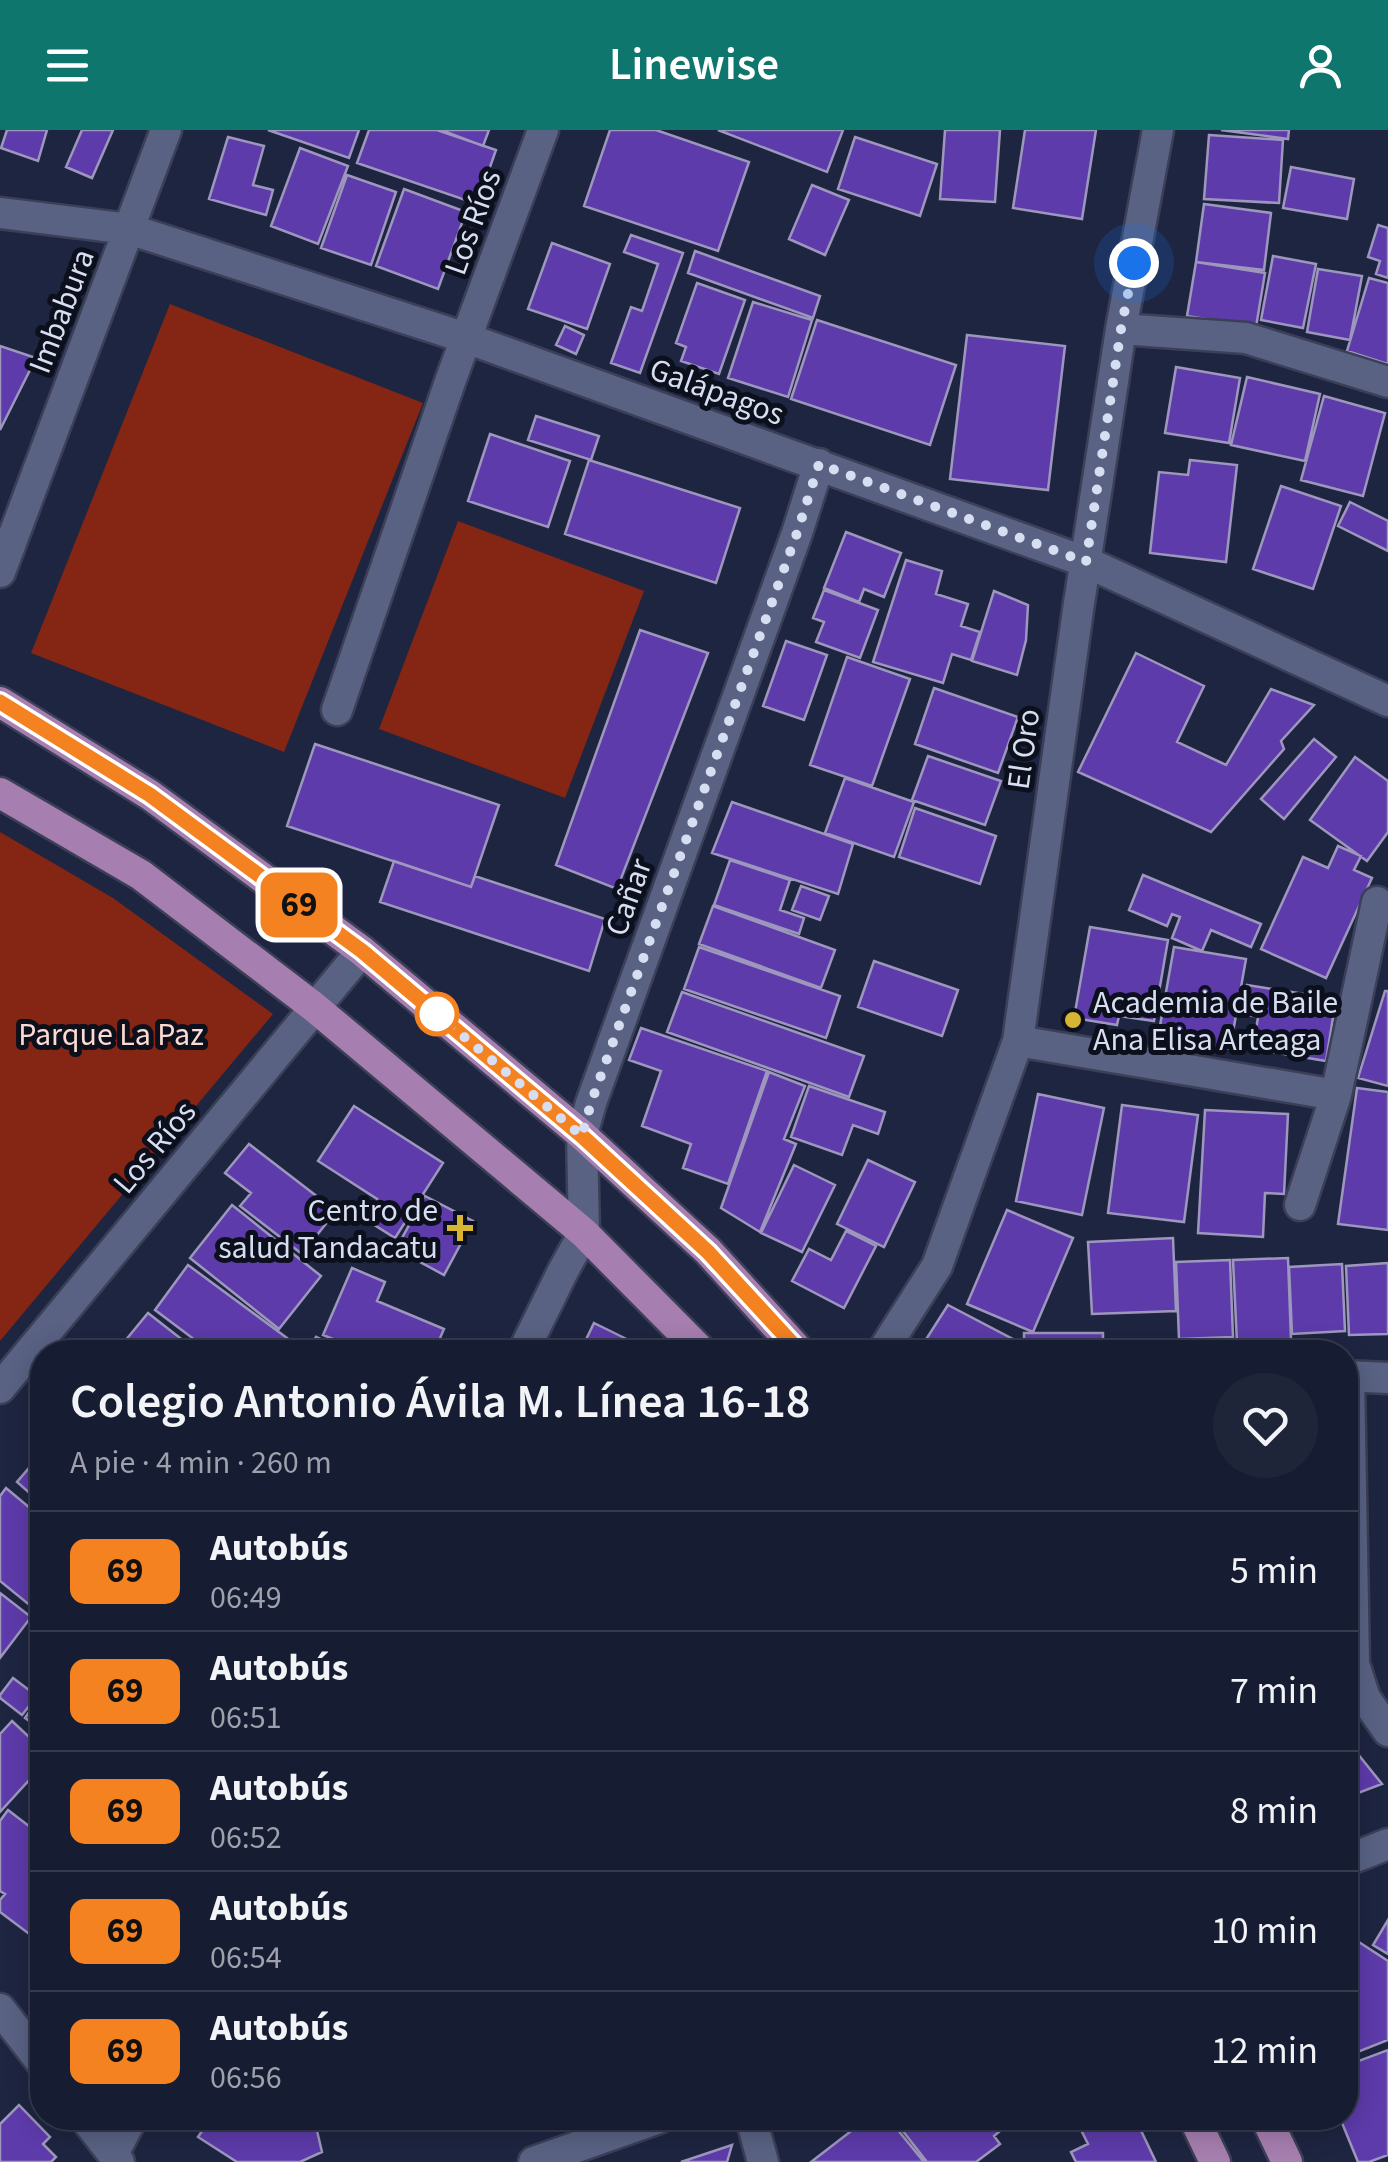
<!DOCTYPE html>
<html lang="es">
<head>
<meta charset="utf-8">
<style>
	:root { --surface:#161c31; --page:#1f2539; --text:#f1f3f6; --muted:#9ea1ab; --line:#353a4d; --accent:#0f766e }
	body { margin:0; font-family:"Source Sans 3",sans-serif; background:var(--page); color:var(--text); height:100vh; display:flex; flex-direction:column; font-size:38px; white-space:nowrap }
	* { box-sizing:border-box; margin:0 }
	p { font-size:32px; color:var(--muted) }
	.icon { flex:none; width:55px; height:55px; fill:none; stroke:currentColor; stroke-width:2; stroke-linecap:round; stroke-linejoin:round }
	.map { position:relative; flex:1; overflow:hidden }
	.drawer { position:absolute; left:30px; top:1210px; width:1328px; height:790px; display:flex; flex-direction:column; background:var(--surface); border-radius:40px; box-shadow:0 5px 25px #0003,0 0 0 2px var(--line) }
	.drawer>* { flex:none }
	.badge { padding:0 20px; border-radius:15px; font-size:35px; line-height:65px }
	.you { position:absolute; width:50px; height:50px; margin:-25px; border:8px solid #fff; border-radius:50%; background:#1a73e8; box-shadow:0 0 0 15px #1a73e833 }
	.map>.badge { position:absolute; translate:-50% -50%; box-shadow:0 0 0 5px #fff }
	.round { display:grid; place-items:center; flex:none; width:105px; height:105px; border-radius:52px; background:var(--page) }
	.head { display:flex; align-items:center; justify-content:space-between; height:170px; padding:0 40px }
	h1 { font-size:48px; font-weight:600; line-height:75px }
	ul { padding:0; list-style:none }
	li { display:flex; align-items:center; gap:30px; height:120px; padding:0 40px; border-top:2px solid var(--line) }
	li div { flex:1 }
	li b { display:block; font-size:38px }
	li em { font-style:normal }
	li .badge { min-width:110px; font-weight:700; text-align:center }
	header { display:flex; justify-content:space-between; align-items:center; height:130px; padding:0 40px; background:var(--accent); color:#fff; font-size:45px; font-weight:600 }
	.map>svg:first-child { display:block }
	.green { fill:#852513 }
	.building { fill:#5d3baa; stroke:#9e97bd; stroke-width:2.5 }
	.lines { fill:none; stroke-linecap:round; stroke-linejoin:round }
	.minor-casing { stroke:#3b3f57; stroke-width:35 }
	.major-casing { stroke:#3b3f57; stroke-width:35 }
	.minor { stroke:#596283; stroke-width:30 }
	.major { stroke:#a67eaf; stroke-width:30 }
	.line-casing { stroke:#fff; stroke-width:22 }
	.line { stroke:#f58220; stroke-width:15 }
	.walk { stroke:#d8def1; stroke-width:10; stroke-dasharray:0 18 }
	.stop-dot { fill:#fff; stroke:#f58220; stroke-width:5 }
	.poi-dot { fill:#d7b434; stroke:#0c0f1c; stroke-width:4 }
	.labels { text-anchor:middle; stroke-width:10; stroke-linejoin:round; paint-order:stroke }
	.street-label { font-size:32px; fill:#d8def1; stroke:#0c0f1c }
	.poi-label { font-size:32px; fill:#d8def1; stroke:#0c0f1c; text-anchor:start }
	.park-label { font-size:32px; fill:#fcdad2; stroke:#0c0f1c }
</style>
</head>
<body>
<header><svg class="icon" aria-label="menu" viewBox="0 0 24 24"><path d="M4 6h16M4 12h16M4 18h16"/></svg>Linewise<svg class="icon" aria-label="person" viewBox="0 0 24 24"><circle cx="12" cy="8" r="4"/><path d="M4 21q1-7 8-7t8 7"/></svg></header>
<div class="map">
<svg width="1388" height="2032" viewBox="0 0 1388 2032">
	<rect width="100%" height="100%" fill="#1e2541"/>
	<path class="green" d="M 170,174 L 423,273 L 284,622 L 31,523 Z
		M 458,391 L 644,461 L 565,668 L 379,599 Z
		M 0,702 L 113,768 L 273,884 L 0,1211 Z"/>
	<path class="building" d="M 7,0 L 47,0 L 38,31 L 1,18 Z
		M 82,0 L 113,0 L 92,48 L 66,37 Z
		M 268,0 L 359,0 L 349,28 Z
		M 369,0 L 437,0 L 496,20 L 477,74 L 357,33 Z
		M 441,0 L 489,0 L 483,16 Z
		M 610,0 L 656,0 L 749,32 L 718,121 L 584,76 Z
		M 718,0 L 843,0 L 827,42 Z
		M 945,0 L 1000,0 L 995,72 L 940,69 Z
		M 1025,0 L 1096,0 L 1082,89 L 1013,78 Z
		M 1221,0 L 1289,0 L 1288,9 Z
		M 1209,5 L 1283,10 L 1279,73 L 1204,69 Z
		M 228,7 L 264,16 L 253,55 L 273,60 L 266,85 L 209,69 Z
		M 855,7 L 937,34 L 920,86 L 838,59 Z
		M 300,18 L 348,36 L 318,114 L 271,96 Z
		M 1291,37 L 1354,49 L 1347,89 L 1283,78 Z
		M 347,45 L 396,62 L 371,135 L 321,118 Z
		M 812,55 L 849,70 L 825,125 L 789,109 Z
		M 404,59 L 466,82 L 438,159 L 376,136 Z
		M 1204,74 L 1271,83 L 1264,140 L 1196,132 Z
		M 1378,95 L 1388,98 L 1388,148 L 1376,144 L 1380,131 L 1368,127 Z
		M 631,105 L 683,123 L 640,243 L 611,233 L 631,177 L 642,181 L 658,134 L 624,122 Z
		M 552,113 L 610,134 L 587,199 L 528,179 Z
		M 695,121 L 820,166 L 813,188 L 688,143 Z
		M 1273,126 L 1316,134 L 1303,198 L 1261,190 Z
		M 1196,132 L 1265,143 L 1256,197 L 1187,186 Z
		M 1318,139 L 1362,146 L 1350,210 L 1307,202 Z
		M 1369,148 L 1388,153 L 1388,234 L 1347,221 Z
		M 697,153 L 745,170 L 719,244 L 681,231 L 686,217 L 676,213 Z
		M 753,172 L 812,190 L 788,267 L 728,248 Z
		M 817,190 L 956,235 L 930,315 L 791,269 Z
		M 565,196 L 584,205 L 576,224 L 556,215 Z
		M 967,205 L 1065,216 L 1048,360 L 950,349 Z
		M 0,216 L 36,228 L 0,300 Z
		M 1176,237 L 1240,248 L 1229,313 L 1165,303 Z
		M 1247,247 L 1320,264 L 1305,331 L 1231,315 Z
		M 1324,266 L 1385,283 L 1363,366 L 1301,350 Z
		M 536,286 L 599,306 L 591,330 L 528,310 Z
		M 490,304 L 570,331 L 548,397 L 468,371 Z
		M 589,330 L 740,378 L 716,453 L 565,404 Z
		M 1190,330 L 1237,335 L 1226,432 L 1150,423 L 1159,342 L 1188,345 Z
		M 1281,356 L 1341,376 L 1313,459 L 1253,439 Z
		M 1350,372 L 1388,391 L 1388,421 L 1338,396 Z
		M 846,402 L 901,423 L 884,467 L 864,459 L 859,472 L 824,458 Z
		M 906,430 L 942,441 L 936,464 L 968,474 L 961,496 L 980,502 L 971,530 L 952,524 L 943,553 L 873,532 Z
		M 824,460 L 878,480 L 860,528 L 816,512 L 824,492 L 813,488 Z
		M 994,461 L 1028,475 L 1026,510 L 1017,545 L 972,531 Z
		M 640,500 L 708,523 L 617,759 L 556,735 Z
		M 786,511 L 827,525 L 804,590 L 763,576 Z
		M 1136,523 L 1204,556 L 1177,612 L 1226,635 L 1271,559 L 1314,575 L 1281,611 L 1284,619 L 1211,702 L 1078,642 Z
		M 847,527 L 910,549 L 872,656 L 810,635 Z
		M 934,558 L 1018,587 L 998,643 L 915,614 Z
		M 1314,609 L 1336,627 L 1284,689 L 1261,669 Z
		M 315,614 L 499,675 L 471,757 L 287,696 Z
		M 928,626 L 1001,651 L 985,695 L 912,670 Z
		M 1355,627 L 1388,651 L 1388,702 L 1367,731 L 1310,690 Z
		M 845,648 L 914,672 L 894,727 L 825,703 Z
		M 732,672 L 853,714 L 838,764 L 712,723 Z
		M 915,678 L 996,706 L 980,754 L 899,727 Z
		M 1338,716 L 1361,726 L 1354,740 L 1372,748 L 1326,848 L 1261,819 L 1303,727 L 1328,738 Z
		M 730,730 L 790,750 L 780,780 L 804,788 L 799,804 L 714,775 Z
		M 394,731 L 471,757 L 475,746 L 605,789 L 589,841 L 380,772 Z
		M 1143,745 L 1261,794 L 1251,817 L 1211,800 L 1202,821 L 1172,808 L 1180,787 L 1172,784 L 1167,796 L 1129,780 Z
		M 801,756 L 829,766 L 820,790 L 792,780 Z
		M 713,776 L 835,820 L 821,858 L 699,814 Z
		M 1090,797 L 1168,810 L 1154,891 L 1119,886 L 1117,895 L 1074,888 Z
		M 699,817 L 840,866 L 826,908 L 684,859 Z
		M 1174,817 L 1246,829 L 1230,919 L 1158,907 Z
		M 874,831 L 958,860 L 942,906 L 858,877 Z
		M 1247,855 L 1336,869 L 1326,931 L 1253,919 L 1258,887 L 1242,884 Z
		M 1385,861 L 1388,861 L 1388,956 L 1358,948 Z
		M 682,862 L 864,926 L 849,967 L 667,902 Z
		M 641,898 L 767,941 L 728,1054 L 683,1038 L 691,1014 L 642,996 L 661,941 L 629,930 Z
		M 769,942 L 805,956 L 784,1009 L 796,1014 L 760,1102 L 721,1078 Z
		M 809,956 L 885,982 L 878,1004 L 853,995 L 842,1025 L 791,1007 Z
		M 1357,958 L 1388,962 L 1388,1100 L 1338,1094 Z
		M 1038,964 L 1104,978 L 1082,1085 L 1016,1071 Z
		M 1122,975 L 1198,985 L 1184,1092 L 1108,1083 Z
		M 354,976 L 443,1033 L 395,1108 L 365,1089 L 377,1069 L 318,1031 Z
		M 1205,980 L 1288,984 L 1284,1064 L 1265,1063 L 1263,1107 L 1198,1103 Z
		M 249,1014 L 336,1081 L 302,1124 L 240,1076 L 251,1063 L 225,1043 Z
		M 868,1030 L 915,1052 L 884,1117 L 837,1094 Z
		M 794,1035 L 835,1055 L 802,1122 L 761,1103 Z
		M 425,1066 L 473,1091 L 444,1145 L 396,1119 Z
		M 232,1075 L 321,1146 L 279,1199 L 190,1128 Z
		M 1007,1080 L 1073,1108 L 1033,1202 L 967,1174 Z
		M 846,1101 L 876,1116 L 844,1178 L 792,1151 L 809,1119 L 831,1130 Z
		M 1173,1108 L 1176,1181 L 1092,1184 L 1088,1112 Z
		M 1288,1128 L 1291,1210 L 1237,1213 L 1233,1130 Z
		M 1230,1130 L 1233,1207 L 1179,1209 L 1176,1132 Z
		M 1388,1133 L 1388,1204 L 1349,1205 L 1346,1136 Z
		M 1342,1134 L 1345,1201 L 1292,1204 L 1289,1137 Z
		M 188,1135 L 287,1208 L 276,1222 L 211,1222 L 155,1180 Z
		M 352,1138 L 385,1152 L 377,1171 L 444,1199 L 434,1222 L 365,1222 L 323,1205 Z
		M 948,1175 L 1015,1210 L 1024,1213 L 1024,1222 L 918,1222 Z
		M 148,1183 L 198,1222 L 127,1222 L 120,1217 Z
		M 594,1193 L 653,1222 L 580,1222 Z
		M 1024,1203 L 1103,1203 L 1103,1222 L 1024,1222 Z
		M 316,1207 L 348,1222 L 308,1222 Z
		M 41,1324 L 42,1326 L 42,1374 L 17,1352 Z
		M 6,1358 L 42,1388 L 42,1464 L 32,1477 L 0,1451 L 0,1366 Z
		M 0,1463 L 31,1487 L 0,1528 Z
		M 13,1548 L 37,1566 L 22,1585 L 0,1568 L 0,1565 Z
		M 42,1564 L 42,1600 L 25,1588 Z
		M 12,1591 L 42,1619 L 42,1636 L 0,1682 L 0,1604 Z
		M 1345,1608 L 1382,1654 L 1345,1668 Z
		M 8,1680 L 42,1706 L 42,1784 L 28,1803 L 0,1782 L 0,1770 L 5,1764 L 0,1761 L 0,1691 Z
		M 1388,1790 L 1388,1824 L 1373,1815 Z
		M 1345,1803 L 1388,1831 L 1388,1910 L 1345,1927 Z
		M 1388,1920 L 1388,2025 L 1369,2032 L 1358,2032 L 1340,1988 L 1345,1988 L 1345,1936 Z
		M 19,1975 L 50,2007 L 43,2014 L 56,2027 L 51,2032 L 0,2032 L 0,1994 Z
		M 211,1988 L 314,1988 L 322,2022 L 300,2032 L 237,2032 L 198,2007 Z
		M 387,1988 L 427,1988 L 390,1998 Z
		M 868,1988 L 888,1988 L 924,2032 L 811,2032 Z
		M 909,1988 L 990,1988 L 1000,2001 L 994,2006 L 1000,2014 L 976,2032 L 927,2032 L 899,1996 Z
		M 1075,1988 L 1135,1988 L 1156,2032 L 1076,2032 L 1071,2022 L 1088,2014 Z
		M 732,2015 L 727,2032 L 681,2032 Z"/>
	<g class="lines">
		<defs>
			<path id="minor" d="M 0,83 L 129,99 L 466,208 L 1086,432 L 1388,571
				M 1121,199 L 1246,208 L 1388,252
				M 0,442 L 166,0
				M 337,580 L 451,249 L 543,0
				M 1018,911 L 1336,965
				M 1300,1075 L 1336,965 L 1377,772
				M 523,1222 L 563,1141 L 584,1103 L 582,1005 L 591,973 L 797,403 L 819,334
				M 882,1222 L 937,1136 L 1018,911 L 1078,480 L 1121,199 L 1158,0
				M 1345,1246 L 1388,1248
				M 1349,1246 L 1354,1534 L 1365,1568 L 1388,1601
				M 0,1258 L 362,821
				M 1345,1731 L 1388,1714
				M 0,1879 L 42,1933
				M 85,1988 L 119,2032
				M 751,1988 L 763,2032
				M 113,2024 L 132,1988
				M 534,2032 L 659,1988"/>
			<path id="major" d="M 0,572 L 150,665 L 362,821 L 582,1005 L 708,1121 L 800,1222
				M 0,663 L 141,745 L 314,877 L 584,1103 L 702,1222
				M 1194,1988 L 1215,2032
				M 1266,1988 L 1287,2032"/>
		</defs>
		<use href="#minor" class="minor-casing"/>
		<use href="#major" class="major-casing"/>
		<use href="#minor" class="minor"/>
		<use href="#major" class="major"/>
	</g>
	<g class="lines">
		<defs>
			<path id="line" d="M 0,572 L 150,665 L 362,821 L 582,1006 L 632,1052 L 708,1122 L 800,1222"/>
		</defs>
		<use href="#line" class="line-casing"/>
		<use href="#line" class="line"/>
		<path class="walk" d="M 437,884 L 582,1006 L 591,973 L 797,403 L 819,334 L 1086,432 L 1121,199 L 1134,133"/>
	</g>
	<circle class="stop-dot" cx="437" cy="884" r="20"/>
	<g class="poi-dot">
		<circle cx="1073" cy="890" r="10"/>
		<path d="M455 1083h10v10h10v10h-10v10h-10v-10h-10v-10h10z"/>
	</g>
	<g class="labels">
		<g class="street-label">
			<text transform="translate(472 92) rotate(-70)" y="11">Los Ríos</text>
			<text transform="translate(61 181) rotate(-69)" y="11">Imbabura</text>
			<text transform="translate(717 261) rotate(20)" y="11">Galápagos</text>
			<text transform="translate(1023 619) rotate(-82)" y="11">El Oro</text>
			<text transform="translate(628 767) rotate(-70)" y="11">Cañar</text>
			<text transform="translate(154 1017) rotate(-50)" y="11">Los Ríos</text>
		</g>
		<g class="poi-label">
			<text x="1093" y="883">Academia de Baile<tspan x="1093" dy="37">Ana Elisa Arteaga</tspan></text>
			<text x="438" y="1091" text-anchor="end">Centro de<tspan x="438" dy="37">salud Tandacatu</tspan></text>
		</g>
		<g class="park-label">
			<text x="111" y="915">Parque La Paz</text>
		</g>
	</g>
</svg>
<div class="you" style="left:1134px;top:133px"></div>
<b class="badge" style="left:299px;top:775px;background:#f58220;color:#111">69</b>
<section class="drawer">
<div class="head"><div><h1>Colegio Antonio Ávila M. Línea 16-18</h1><p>A pie · 4 min · 260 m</p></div><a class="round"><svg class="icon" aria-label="heart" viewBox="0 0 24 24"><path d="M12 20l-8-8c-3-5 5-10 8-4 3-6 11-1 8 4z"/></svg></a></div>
<ul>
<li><span class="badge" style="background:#f58220;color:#111">69</span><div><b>Autobús</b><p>06:49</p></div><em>5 min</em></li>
<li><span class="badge" style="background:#f58220;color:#111">69</span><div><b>Autobús</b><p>06:51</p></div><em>7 min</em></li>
<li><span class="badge" style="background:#f58220;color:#111">69</span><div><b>Autobús</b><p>06:52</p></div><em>8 min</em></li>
<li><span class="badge" style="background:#f58220;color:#111">69</span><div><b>Autobús</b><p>06:54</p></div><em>10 min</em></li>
<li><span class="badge" style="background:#f58220;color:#111">69</span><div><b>Autobús</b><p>06:56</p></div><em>12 min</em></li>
</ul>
</section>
</div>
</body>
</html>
